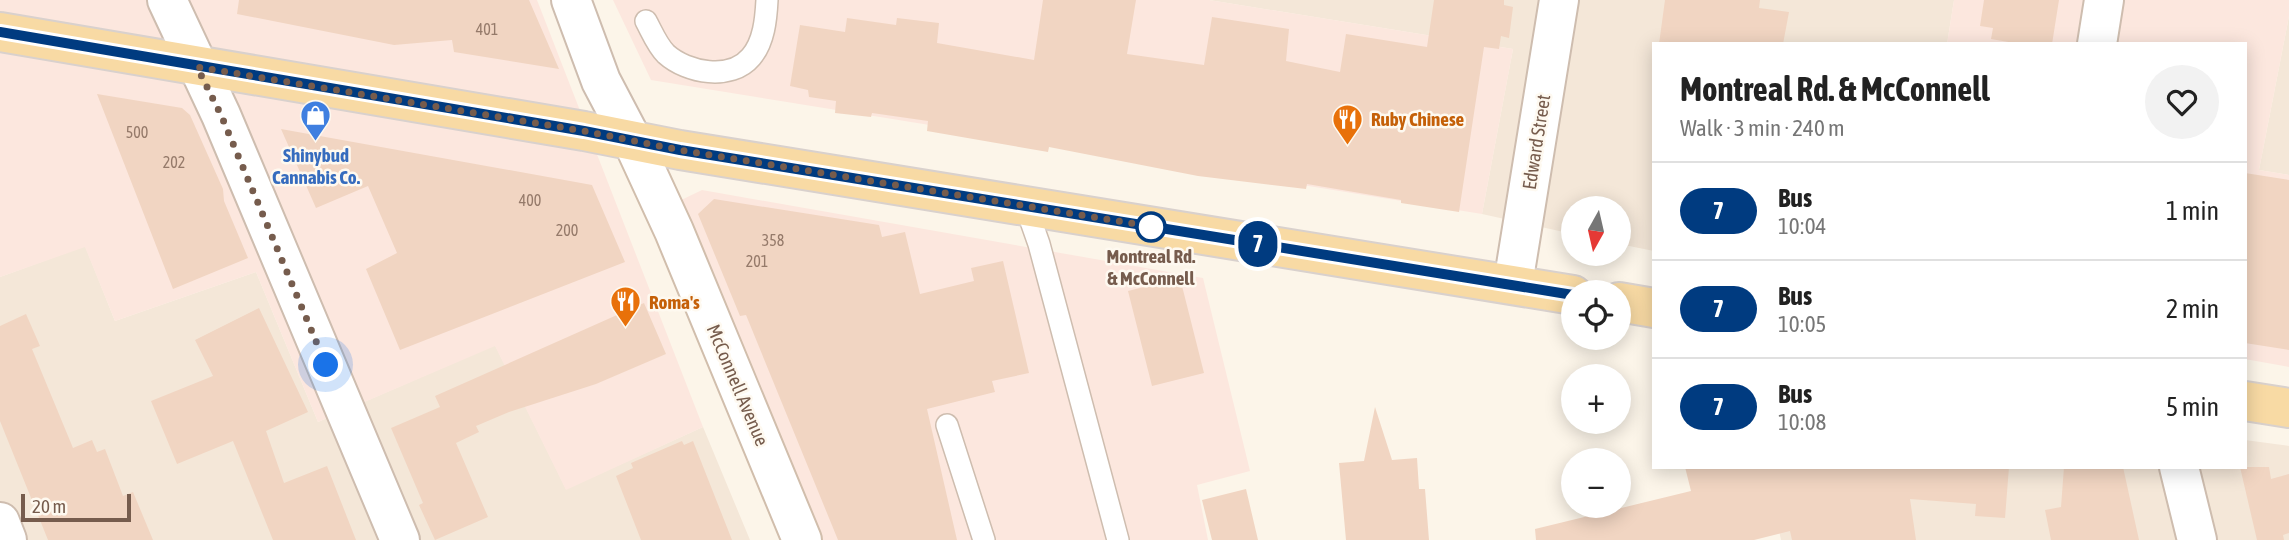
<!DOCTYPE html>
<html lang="en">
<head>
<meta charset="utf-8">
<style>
	:root { --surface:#fff; --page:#f2f2f2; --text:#222; --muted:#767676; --line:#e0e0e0 }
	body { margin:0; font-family:"Asap Condensed",sans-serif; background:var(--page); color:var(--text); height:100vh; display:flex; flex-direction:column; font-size:26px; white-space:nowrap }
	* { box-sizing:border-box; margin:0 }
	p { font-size:23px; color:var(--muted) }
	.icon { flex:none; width:38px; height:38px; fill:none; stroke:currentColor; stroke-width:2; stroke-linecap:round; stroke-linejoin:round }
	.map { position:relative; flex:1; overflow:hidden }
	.drawer { position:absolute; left:1652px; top:42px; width:595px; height:427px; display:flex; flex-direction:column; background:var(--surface); border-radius:0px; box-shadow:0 4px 18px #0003 }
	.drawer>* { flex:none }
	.badge { padding:0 14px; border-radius:23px; font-size:24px; line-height:46px }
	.needle { width:46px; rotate:188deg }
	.controls { position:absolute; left:1561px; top:196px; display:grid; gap:14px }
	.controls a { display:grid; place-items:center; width:70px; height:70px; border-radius:50%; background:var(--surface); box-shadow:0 4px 18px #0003; font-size:35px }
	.scale { position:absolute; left:21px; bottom:18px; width:110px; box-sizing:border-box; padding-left:7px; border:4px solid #765c4d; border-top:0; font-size:19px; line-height:24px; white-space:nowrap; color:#765c4d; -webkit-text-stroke:5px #fef9f0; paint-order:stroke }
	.you { position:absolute; width:35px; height:35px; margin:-18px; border:5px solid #fff; border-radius:50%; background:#1a73e8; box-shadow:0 0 0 10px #1a73e833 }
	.map>.badge { position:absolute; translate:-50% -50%; box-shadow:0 0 0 4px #fff }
	.round { display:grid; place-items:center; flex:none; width:74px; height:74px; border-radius:37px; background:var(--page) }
	.overview { display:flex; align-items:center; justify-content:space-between; height:119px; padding:0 28px }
	h1 { font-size:33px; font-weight:700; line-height:52px }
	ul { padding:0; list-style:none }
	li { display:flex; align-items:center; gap:21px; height:98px; padding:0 28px; border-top:2px solid var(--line) }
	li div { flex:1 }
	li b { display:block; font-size:26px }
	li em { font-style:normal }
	li .badge { min-width:77px; font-weight:700; text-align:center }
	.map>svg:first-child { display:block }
	.residential { fill:#f4e7d8 }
	.commercial { fill:#fce7de }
	.building { fill:#f1d5c2 }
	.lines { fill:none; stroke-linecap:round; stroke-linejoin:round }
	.service-casing { stroke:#cebdaf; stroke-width:24 }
	.minor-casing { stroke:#cebdaf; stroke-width:42 }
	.secondary-casing { stroke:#d1beac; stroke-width:42 }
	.primary-casing { stroke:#d9d1cd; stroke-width:42 }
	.service { stroke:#fff; stroke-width:21 }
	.minor { stroke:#fff; stroke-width:38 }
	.secondary { stroke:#fff; stroke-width:38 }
	.primary { stroke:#f8daa4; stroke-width:38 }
	.line-casing { stroke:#fff; stroke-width:16 }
	.line { stroke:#003b80; stroke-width:10 }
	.walk { stroke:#765c4d; stroke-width:7; stroke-dasharray:0 12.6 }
	.stop-dot { fill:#fff; stroke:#003b80; stroke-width:3.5 }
	.labels { text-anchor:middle; stroke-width:5; stroke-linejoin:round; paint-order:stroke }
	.number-label { font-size:16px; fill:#957a6a }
	.food-label { font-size:19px; font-weight:bold; fill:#c56008; stroke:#fef9f0; text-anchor:start }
	.street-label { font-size:19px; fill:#765c4d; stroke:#fef9f0 }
	.shop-label { font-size:19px; font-weight:bold; fill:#366cbe; stroke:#fef9f0 }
	.stop-label { font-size:19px; font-weight:bold; fill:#765c4d; stroke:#fef9f0 }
</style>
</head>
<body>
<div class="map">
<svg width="2289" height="540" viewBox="0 0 2289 540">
	<rect width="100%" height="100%" fill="#fcf5e9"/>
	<path class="residential" d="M 1209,0 L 1954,0 L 1947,44 L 1654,44 L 1654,251 L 1619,244 L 1619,208 L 1573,208 L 1573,234 L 1482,214 L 1513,49 Z
		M 2289,16 L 2289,175 L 2259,170 Z
		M 85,246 L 115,321 L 256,272 L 318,422 L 495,345 L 566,489 L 703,427 L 750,540 L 0,540 L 0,277 Z
		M 2245,440 L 2289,446 L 2289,540 L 1781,540 L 1766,467 L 2245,467 Z"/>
	<path class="commercial" d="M 0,0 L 537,0 L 703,427 L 566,490 L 495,346 L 318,422 L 256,272 L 115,321 L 85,247 L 0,277 Z
		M 613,0 L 1209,0 L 1513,49 L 1482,214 L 651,80 Z
		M 1954,0 L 2289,0 L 2289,16 L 2259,170 L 2289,175 L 2289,367 L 2245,359 L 2245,44 L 1947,44 Z
		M 702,190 L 1203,278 L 1250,471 L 1197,485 L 1208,540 L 822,540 L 673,204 Z"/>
	<path class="building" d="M 239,0 L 529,0 L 559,69 L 454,52 L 452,40 L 394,45 L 237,14 Z
		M 1043,0 L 1136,0 L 1127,54 L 1204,65 L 1212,17 L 1289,29 L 1286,61 L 1340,72 L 1346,34 L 1427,47 L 1434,0 L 1504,0 L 1504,5 L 1513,7 L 1509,38 L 1501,36 L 1499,49 L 1484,47 L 1459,212 L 1401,203 L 1401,200 L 1307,184 L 1306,189 L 1198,176 L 1049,147 L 1048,152 L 927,131 L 928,121 L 872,113 L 871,117 L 835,113 L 836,101 L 809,97 L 808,90 L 790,86 L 800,25 L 845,32 L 847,18 L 896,25 L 897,18 L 939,23 L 937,43 L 1034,60 Z
		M 1665,0 L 1760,0 L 1759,8 L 1789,12 L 1783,44 L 1659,44 Z
		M 1984,0 L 2059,0 L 2052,44 L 2020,44 L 1991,39 L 1993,28 L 1980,26 Z
		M 97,94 L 182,108 L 190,115 L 223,189 L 224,201 L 248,258 L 173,289 Z
		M 281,129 L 592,185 L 625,262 L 400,350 L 366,269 L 397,253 L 368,186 L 316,208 Z
		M 2245,173 L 2289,180 L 2289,350 L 2245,343 Z
		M 714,199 L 879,225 L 882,237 L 905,232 L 920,294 L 974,281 L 971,268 L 1003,261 L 1029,373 L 992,381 L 995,392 L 927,409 L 957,540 L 838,540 L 746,315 L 740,316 L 698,214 Z
		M 1180,278 L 1204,373 L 1152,386 L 1128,291 Z
		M 644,303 L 666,354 L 596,384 L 509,412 L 476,426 L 479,432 L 456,443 L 488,517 L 435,540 L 419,505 L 423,503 L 391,428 L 440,407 L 435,396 Z
		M 259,308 L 308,412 L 266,431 L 284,483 L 327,466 L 356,540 L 273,540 L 233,441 L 177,464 L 151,401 L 213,376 L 195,340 Z
		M 26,314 L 40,346 L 32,349 L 73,448 L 92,440 L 97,452 L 105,449 L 123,496 L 133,492 L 153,540 L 48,540 L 0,421 L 0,326 Z
		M 1375,407 L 1392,460 L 1417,458 L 1419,489 L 1425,489 L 1429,540 L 1346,540 L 1339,463 L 1364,461 Z
		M 682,441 L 684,445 L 693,441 L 732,540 L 641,540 L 616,476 L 633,468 L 631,463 Z
		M 1685,467 L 2009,467 L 2005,518 L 1975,516 L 1976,504 L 1910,499 L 1916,540 L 1792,540 L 1790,531 L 1754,540 L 1536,540 L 1535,529 L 1691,491 Z
		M 2064,467 L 2123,467 L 2139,540 L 2051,540 L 2045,510 L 2061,507 Z
		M 2240,467 L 2269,467 L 2271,479 L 2289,474 L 2289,533 L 2283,535 L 2284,540 L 2257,540 Z
		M 1246,489 L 1258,540 L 1212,540 L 1202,500 Z"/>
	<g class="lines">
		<defs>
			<path id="service" d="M 646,21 C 652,32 657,45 666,54 C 687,73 731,81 751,57 C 764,42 766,19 767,0
				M 1026,207 L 1039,244 L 1118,540
				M 947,425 L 984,540"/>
			<path id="minor" d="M 167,0 L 221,115 L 400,540
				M 571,0 L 601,81 L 632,140
				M 2097,44 L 2104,0
				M 1513,284 L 1559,0
				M 2179,467 L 2197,540
				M 0,522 L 7,540"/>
			<path id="secondary" d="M 632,140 L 674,231 L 802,540"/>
			<path id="primary" d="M 0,32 L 584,131 L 680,150 L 1573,295
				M 1619,302 L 1654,308
				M 2245,401 L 2289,408"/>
		</defs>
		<use href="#service" class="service-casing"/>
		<use href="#minor" class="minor-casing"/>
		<use href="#secondary" class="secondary-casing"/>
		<use href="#primary" class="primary-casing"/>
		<use href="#service" class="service"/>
		<use href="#minor" class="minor"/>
		<use href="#secondary" class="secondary"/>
		<use href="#primary" class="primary"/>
	</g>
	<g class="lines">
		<defs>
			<path id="line" d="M 0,32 L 584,131 L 680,150 L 1573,295"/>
		</defs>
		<use href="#line" class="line-casing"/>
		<use href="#line" class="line"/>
		<path class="walk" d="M 326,365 L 221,115 L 197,67 L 584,131 L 680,150 L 1161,228 L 1151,227"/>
	</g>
	<defs>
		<symbol id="shop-pin" viewBox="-11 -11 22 30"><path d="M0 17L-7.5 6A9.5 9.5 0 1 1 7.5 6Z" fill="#3f7fe0" stroke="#fef9f0"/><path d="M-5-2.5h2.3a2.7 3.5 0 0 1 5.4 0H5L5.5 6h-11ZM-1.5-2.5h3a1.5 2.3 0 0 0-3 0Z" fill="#fff"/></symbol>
		<symbol id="restaurant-pin" viewBox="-11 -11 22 30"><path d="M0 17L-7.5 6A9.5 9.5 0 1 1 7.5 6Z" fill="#e8710a" stroke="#fef9f0"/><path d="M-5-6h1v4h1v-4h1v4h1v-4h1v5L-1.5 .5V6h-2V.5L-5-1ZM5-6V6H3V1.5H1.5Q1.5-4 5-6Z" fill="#fff"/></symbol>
	</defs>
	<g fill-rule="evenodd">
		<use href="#shop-pin" x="298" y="98" width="35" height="47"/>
		<use href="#restaurant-pin" x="1330" y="102" width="35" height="47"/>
		<use href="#restaurant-pin" x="608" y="284" width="35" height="47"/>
	</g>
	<circle class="stop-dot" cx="1151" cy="227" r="14"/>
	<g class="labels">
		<g class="number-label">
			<text x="487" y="35">401</text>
			<text x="137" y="138">500</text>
			<text x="174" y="168">202</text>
			<text x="530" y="206">400</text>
			<text x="567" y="236">200</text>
			<text x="773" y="246">358</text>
			<text x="757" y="267">201</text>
		</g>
		<g class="food-label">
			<text x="1371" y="126">Ruby Chinese</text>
			<text x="649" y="309">Roma's</text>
		</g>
		<g class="street-label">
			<text transform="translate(1536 142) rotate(-81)" y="7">Edward Street</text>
			<text transform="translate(738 385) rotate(67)" y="7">McConnell Avenue</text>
		</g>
		<g class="shop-label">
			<text x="316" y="162">Shinybud<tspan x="316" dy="22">Cannabis Co.</tspan></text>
		</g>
		<g class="stop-label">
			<text x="1151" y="263">Montreal Rd.<tspan x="1151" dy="22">&amp; McConnell</tspan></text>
		</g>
	</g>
</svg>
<div class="controls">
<a><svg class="needle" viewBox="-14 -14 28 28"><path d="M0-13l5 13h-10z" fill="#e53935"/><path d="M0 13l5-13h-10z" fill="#767676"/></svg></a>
<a><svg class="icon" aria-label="locate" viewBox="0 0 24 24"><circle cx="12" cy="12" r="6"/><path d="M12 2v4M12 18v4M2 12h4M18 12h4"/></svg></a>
<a>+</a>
<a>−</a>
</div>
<div class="scale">20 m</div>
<div class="you" style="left:326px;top:365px"></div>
<b class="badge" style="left:1258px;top:244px;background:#003b80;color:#fff">7</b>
<section class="drawer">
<div class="overview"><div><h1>Montreal Rd. &amp; McConnell</h1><p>Walk · 3 min · 240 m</p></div><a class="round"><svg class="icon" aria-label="heart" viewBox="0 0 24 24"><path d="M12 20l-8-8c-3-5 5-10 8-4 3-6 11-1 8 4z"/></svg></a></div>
<ul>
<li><span class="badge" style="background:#003b80;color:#fff">7</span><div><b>Bus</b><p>10:04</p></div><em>1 min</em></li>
<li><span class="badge" style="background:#003b80;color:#fff">7</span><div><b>Bus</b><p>10:05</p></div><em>2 min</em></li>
<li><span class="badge" style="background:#003b80;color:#fff">7</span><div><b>Bus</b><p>10:08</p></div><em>5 min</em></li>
</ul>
</section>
</div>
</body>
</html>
